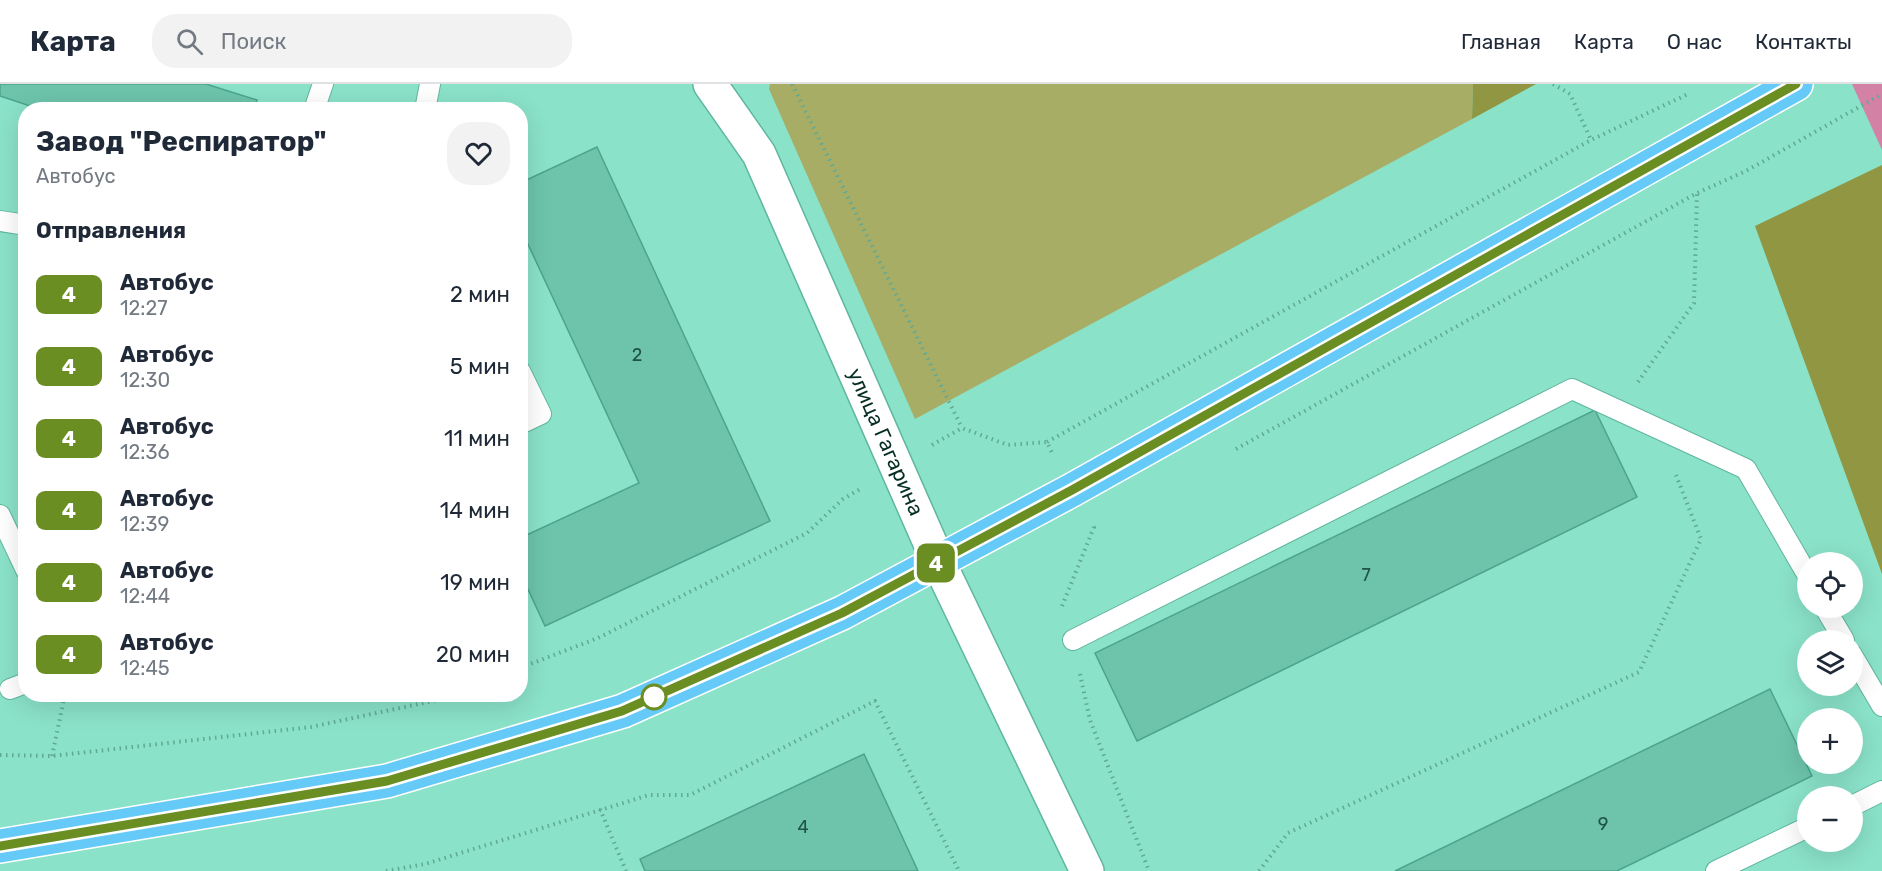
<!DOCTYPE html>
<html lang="ru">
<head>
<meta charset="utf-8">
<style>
	:root { --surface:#fff; --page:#f2f2f3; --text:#1f2937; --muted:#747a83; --line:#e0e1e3 }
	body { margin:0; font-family:Rubik,sans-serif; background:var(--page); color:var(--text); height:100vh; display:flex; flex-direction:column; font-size:22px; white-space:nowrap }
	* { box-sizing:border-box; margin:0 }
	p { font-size:20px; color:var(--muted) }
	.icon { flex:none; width:33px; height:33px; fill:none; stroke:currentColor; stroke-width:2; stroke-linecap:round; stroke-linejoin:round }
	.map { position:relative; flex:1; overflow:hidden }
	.sheet { position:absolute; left:18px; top:18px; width:510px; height:600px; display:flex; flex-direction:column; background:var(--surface); border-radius:24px; box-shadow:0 6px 24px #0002 }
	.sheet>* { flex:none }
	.badge { padding:0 12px; border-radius:9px; font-size:21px; line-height:39px }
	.buttons { position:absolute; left:1797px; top:468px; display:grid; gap:12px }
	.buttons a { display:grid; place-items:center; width:66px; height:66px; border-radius:50%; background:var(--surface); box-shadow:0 6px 24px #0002; font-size:30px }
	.map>.badge { position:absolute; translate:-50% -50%; box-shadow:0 0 0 3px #fff }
	h2 { padding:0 18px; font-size:22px; line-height:54px }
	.round { display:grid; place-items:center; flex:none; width:63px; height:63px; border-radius:24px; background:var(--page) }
	.headline { display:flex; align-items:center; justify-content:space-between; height:102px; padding:0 18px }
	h1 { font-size:28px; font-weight:700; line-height:45px }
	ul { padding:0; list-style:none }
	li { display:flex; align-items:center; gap:18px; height:72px; padding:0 18px }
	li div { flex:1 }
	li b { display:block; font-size:22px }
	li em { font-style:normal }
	li .badge { min-width:66px; font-weight:700; text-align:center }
	header { display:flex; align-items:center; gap:36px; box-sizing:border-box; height:84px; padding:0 30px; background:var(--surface); border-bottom:2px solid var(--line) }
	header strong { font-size:28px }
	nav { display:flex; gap:33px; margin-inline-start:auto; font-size:21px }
	.search { width:420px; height:54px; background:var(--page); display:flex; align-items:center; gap:15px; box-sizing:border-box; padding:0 21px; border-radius:24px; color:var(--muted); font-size:22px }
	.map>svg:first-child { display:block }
	.green { fill:#a7ad65 }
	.forest { fill:#909641 }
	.water { fill:#d381a4 }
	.building { fill:#6dc4ab; stroke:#4ca48c; stroke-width:1.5 }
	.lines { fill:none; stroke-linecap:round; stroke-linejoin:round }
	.service-casing { stroke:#5fb69e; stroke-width:22 }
	.tertiary-casing { stroke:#5fb69e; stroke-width:36 }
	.secondary-casing { stroke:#5fb69e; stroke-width:36 }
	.trunk-casing { stroke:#fff; stroke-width:36 }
	.path { stroke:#60a994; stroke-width:4; stroke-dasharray:1.5 4.5; stroke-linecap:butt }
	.service { stroke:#fff; stroke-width:20 }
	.tertiary { stroke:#fff; stroke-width:33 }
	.secondary { stroke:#fff; stroke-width:33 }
	.trunk { stroke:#66caf8; stroke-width:33 }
	.line-casing { stroke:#fff; stroke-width:14 }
	.line { stroke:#6b8e23; stroke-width:9 }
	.stop-dot { fill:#fff; stroke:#6b8e23; stroke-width:3 }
	.labels { text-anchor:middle; stroke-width:5; stroke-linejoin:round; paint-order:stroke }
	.number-label { font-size:18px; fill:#205446 }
	.street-label { font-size:21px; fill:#062e24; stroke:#d0f9eb }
</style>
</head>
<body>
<header>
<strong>Карта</strong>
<div class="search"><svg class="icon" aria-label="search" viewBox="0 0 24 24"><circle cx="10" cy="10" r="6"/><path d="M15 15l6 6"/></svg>Поиск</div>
<nav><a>Главная</a><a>Карта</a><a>О нас</a><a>Контакты</a></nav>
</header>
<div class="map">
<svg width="1882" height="787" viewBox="0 0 1882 787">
	<rect width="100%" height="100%" fill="#8ae2c8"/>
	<path class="green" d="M 770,0 L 1473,0 L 1472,35 L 915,335 L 769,5 Z"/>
	<path class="forest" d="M 1473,0 L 1536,0 L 1472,35 Z
		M 1882,81 L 1882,490 L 1755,142 Z"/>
	<path class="water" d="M 1852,0 L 1882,0 L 1882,66 Z"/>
	<path class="building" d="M 0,0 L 206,0 L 257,16 L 254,26 L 42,26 L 0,12 Z
		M 597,63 L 770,437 L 545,542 L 520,488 L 520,454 L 639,399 L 520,143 L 520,99 Z
		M 1595,326 L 1637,413 L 1137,657 L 1095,569 Z
		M 1770,605 L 1812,692 L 1617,787 L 1395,787 Z
		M 864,670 L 918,787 L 645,787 L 640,775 Z"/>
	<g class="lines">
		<defs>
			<path id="service" d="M 314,26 L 323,0
				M 425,26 L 430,0
				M 0,137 L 26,141
				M 520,287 L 541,330 L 520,340
				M 0,431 L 26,486
				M 1825,524 L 1844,556
				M 1073,556 L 1572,305 L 1746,385 L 1808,492
				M 1852,571 L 1882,622
				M 10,605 L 26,599
				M 1852,722 L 1882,707
				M 1716,787 L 1808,743"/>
			<g id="tertiary">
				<path id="s1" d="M 710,0 L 759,70 L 938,477"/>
			</g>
			<path id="secondary" d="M 938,477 L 1087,787"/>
			<path id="trunk" d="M 0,762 L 387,697 L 623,627 L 842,529 L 1072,406 L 1796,0"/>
		</defs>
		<use href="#service" class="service-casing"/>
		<use href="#tertiary" class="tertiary-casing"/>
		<use href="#secondary" class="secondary-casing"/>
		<use href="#trunk" class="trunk-casing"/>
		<path class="path" d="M 792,0 L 962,344
			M 1553,0 L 1570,10 L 1591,56
			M 1638,298 L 1694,219 L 1697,110
			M 1047,358 L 1591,56 L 1688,10
			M 932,361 L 962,344 L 1008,361 L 1047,358 L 1053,371
			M 1236,365 L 1697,109 L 1746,87 L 1882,10
			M 1062,522 L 1094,443 L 1092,440
			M 520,584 L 598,554 L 807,449 L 843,415 L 862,404
			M 1080,590 L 1090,636 L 1149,787
			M 430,610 L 433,617
			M 0,671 L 52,672 L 311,643 L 433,617 L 451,610
			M 52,672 L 65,610
			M 600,725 L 626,787
			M 386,787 L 425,780 L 649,711 L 690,711 L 875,617 L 959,787
			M 1259,787 L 1288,749 L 1639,588 L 1701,455 L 1676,391"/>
		<use href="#service" class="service"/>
		<use href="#tertiary" class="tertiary"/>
		<use href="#secondary" class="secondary"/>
		<use href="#trunk" class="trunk"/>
	</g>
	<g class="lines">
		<defs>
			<path id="line" d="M 0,762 L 387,697 L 622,627 L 842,529 L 1072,406 L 1796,0"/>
		</defs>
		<use href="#line" class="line-casing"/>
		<use href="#line" class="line"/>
	</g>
	<circle class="stop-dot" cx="654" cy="613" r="12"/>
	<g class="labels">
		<g class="number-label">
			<text x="637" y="277">2</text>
			<text x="1366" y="497">7</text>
			<text x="1603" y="746">9</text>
			<text x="803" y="749">4</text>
		</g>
		<g class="street-label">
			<text dy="7" stroke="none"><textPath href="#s1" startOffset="400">улица Гагарина</textPath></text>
		</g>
	</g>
</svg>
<div class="buttons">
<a><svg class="icon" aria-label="locate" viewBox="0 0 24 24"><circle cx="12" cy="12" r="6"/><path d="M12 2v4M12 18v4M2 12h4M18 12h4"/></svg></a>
<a><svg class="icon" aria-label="layers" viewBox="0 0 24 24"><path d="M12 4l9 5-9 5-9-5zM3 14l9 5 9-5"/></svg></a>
<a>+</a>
<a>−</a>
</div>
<b class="badge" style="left:936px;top:479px;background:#6b8e23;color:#fff">4</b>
<section class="sheet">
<div class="headline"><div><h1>Завод &quot;Респиратор&quot;</h1><p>Автобус</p></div><a class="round"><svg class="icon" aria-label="heart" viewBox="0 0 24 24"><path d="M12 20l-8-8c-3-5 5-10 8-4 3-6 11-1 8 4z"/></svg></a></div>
<h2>Отправления</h2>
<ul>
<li><span class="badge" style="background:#6b8e23;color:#fff">4</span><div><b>Автобус</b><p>12:27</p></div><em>2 мин</em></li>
<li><span class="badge" style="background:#6b8e23;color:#fff">4</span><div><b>Автобус</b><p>12:30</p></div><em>5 мин</em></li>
<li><span class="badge" style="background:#6b8e23;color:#fff">4</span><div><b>Автобус</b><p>12:36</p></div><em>11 мин</em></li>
<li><span class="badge" style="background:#6b8e23;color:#fff">4</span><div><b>Автобус</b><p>12:39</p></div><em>14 мин</em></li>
<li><span class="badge" style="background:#6b8e23;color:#fff">4</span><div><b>Автобус</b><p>12:44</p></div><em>19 мин</em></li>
<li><span class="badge" style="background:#6b8e23;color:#fff">4</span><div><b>Автобус</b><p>12:45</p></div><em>20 мин</em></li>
</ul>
</section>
</div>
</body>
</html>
